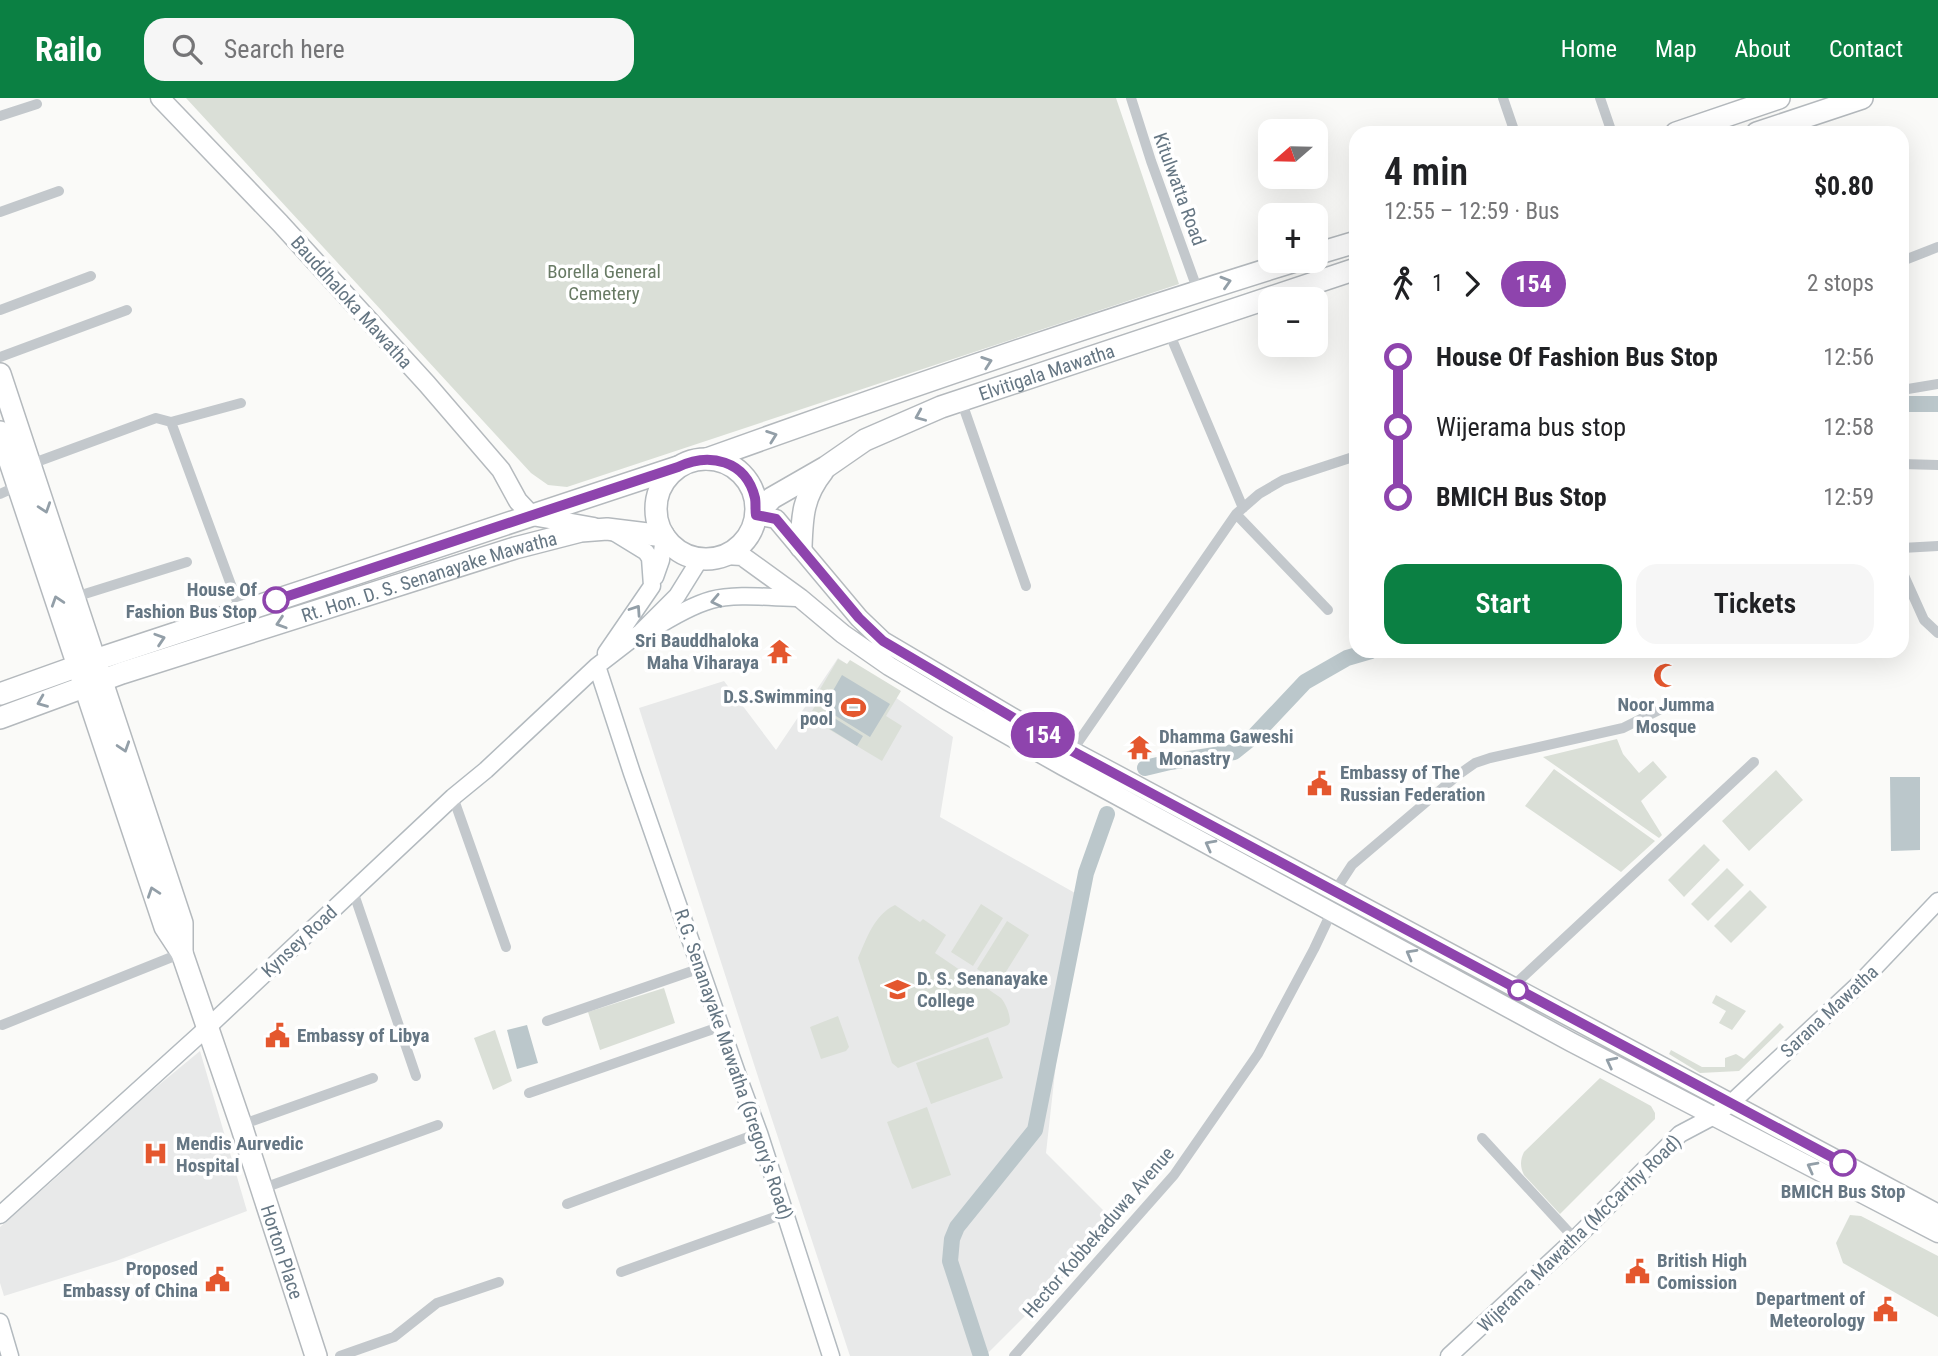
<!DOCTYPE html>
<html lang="en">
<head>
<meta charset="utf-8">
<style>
	:root { --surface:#fff; --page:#f6f6f6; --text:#202124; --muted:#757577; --accent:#0b8043 }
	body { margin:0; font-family:"Roboto Condensed",sans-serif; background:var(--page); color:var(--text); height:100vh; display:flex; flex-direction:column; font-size:26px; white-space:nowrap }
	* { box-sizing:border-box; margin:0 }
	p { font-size:23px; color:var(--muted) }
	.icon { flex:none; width:38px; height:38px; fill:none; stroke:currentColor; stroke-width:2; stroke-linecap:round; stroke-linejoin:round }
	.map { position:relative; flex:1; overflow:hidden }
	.panel { position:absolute; left:1349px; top:28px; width:560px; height:532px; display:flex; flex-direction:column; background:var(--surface); border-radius:21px; box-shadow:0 7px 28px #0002 }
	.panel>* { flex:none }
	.badge { padding:0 14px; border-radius:23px; font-size:24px; line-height:46px }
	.needle { width:46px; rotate:250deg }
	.buttons { position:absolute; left:1258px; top:21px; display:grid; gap:14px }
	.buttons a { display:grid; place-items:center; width:70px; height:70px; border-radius:14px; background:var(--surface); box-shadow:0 7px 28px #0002; font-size:35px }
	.map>.badge { position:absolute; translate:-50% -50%; box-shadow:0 0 0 4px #fff }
	.legs { display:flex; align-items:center; gap:10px; height:77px; padding:0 35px; font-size:23px }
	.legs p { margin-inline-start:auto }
	.head { display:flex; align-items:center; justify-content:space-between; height:119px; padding:0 35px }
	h1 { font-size:38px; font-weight:600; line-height:52px }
	.cta { display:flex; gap:14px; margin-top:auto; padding:14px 35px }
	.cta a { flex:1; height:80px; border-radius:21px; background:var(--accent); color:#fff; font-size:28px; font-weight:600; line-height:80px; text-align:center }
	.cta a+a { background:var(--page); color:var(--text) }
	ul { padding:0 35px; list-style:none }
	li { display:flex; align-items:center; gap:24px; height:70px; font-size:26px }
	li i { display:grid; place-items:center; width:10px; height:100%; margin:0 9px; background:currentColor }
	li i::after { content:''; width:18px; height:18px; margin:-9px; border:5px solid; border-radius:50%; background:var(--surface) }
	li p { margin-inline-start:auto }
	li:first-child i { background:linear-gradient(#0000 50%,currentColor 0) }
	li:last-child i { background:linear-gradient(currentColor 50%,#0000 0) }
	header { display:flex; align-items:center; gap:42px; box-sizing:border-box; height:98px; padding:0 35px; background:var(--accent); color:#fff }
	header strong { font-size:33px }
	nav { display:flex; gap:38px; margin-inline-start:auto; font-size:24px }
	.search { width:490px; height:63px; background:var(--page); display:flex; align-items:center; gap:18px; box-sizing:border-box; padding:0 24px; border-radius:21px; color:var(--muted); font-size:26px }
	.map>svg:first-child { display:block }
	.built { fill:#e8e9e9 }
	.green { fill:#dadfd7 }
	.water { fill:#bbc7cb }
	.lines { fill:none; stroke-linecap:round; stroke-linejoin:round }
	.canal { stroke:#bbc7cb; stroke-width:16 }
	.secondary-casing { stroke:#b3babf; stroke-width:19 }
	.primary-casing { stroke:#b5babe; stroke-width:21 }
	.highway-casing { stroke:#b4b9bd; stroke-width:24 }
	.street { stroke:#c3c8cc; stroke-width:10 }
	.secondary { stroke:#fff; stroke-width:16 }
	.primary { stroke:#fff; stroke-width:18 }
	.highway { stroke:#fff; stroke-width:21 }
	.oneway { stroke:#939fa8 }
	.line-1-casing { stroke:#fff; stroke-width:16 }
	.line-1 { stroke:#8e44ad; stroke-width:10 }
	.stop-1-dot { fill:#fff; stroke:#8e44ad; stroke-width:3.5 }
	.labels { text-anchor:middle; stroke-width:7; stroke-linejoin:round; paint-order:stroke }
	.street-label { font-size:19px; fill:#657683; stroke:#fff }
	.park-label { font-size:19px; fill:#687a64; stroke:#fff }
	.stop-label { font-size:19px; font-weight:bold; fill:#657683; stroke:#fff; text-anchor:end }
	.poi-label { font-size:19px; font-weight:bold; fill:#657683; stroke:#fff; text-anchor:start }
</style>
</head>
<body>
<header>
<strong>Railo</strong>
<div class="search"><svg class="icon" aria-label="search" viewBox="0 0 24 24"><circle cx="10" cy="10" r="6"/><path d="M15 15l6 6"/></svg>Search here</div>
<nav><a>Home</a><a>Map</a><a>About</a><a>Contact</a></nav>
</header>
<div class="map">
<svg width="1938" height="1258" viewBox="0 0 1938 1258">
	<rect width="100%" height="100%" fill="#fafaf8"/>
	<path class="built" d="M 838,560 L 953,639 L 940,719 L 1075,795 L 1046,1055 L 1117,1126 L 985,1258 L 850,1258 L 761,988 L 639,610 L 724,583 L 776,652 Z
		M 200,953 L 247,1113 L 116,1163 L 4,1198 L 0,1185 L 0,1129 L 58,1078 L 103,1033 Z"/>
	<path class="green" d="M 186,0 L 1116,0 L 1179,186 L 567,389 L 548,387 L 531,375 Z
		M 838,561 L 847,566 L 850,562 L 901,593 L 886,618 L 902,628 L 882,663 L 820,626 L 823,620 L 812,613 L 816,606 L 813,603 Z
		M 1617,641 L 1623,656 L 1639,675 L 1653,663 L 1667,679 L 1641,703 L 1662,737 L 1659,740 L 1543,659 Z
		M 1554,671 L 1655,743 L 1621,774 L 1525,708 Z
		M 1776,672 L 1803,702 L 1749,753 L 1722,723 Z
		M 1704,746 L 1720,762 L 1684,799 L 1668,782 Z
		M 1727,770 L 1744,787 L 1708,823 L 1691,806 Z
		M 1750,792 L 1767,809 L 1731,845 L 1714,828 Z
		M 981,806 L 1003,820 L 973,868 L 951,854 Z
		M 895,807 L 920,824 L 923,821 L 946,837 L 935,855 L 1001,900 C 1006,906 1010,916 1010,924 L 1008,927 L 898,970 L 892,965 L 858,860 C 867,840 874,817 895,807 Z
		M 1007,823 L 1029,837 L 999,885 L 977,871 Z
		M 664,890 L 675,925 L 600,952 L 588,914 Z
		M 1716,897 L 1746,913 L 1732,932 L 1719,925 L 1726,913 L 1712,905 Z
		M 838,918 L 849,949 L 846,953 L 821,961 L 810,929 Z
		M 1780,925 L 1784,929 L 1739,973 L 1700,975 L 1669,956 L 1671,952 L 1702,969 L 1725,969 L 1725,960 L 1736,956 L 1744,961 Z
		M 495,932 L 512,983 L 493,992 L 474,940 Z
		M 988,939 L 1003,980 L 931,1006 L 916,965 Z
		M 1600,980 L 1651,1008 L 1655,1015 L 1655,1021 L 1560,1116 L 1524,1077 C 1520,1069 1520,1062 1524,1054 Z
		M 927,1009 L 951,1077 L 912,1091 L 887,1024 Z
		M 1850,1117 L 1861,1118 L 1938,1158 L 1938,1219 L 1843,1165 L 1836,1145 Z"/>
	<path class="water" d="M 842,577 L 890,606 L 870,639 L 823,610 Z
		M 831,618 L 863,638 L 857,648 L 825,628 Z
		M 1890,679 L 1920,679 L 1920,752 L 1891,753 Z
		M 527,927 L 538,965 L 517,971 L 507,932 Z"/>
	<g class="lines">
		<path class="canal" d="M 1902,306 L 1938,306
			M 1145,670 L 1170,664 L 1234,654 L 1254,638 L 1305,584 L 1347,560 L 1371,553
			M 981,1258 L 950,1163 L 952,1141 L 957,1129 L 1035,1032 L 1086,775 L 1107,716"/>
		<defs>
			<path id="secondary" d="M 655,479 L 661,462 L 664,438
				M 651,532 C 667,522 693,507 711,502 C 736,495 774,500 800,500
				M 606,555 L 652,488 L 650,460 L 646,454 L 615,435
				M 597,568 L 632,675 L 740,984 L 759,1035 L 831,1258
				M 0,1117 L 208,929 L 453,699 L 486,672 L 597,568 L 641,534 L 677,498 L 700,461
				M 0,1224 L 10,1258
				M 1449,1258 L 1575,1141 L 1680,1036 L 1714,1018 L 1730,1006 L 1858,887 L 1938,803"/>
			<path id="primary" d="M 160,0 L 280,125 L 427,286 L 501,372 L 518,403 L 532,418 L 594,429
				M 756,417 L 776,421 L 859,520 L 883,543 L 1044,638 L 1108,672 L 1938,1116
				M 725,457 L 742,458 L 800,500 L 843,536 L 889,568 L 948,603 L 1063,668 L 1571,944 L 1938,1135"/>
			<g id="highway">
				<path d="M 1676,35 L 1779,0"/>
				<path d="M 1757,35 L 1862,0"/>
				<path d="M 1316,156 L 1356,144"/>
				<path d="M 0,276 L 182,825 L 182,855"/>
				<path id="s1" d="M 0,334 L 165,829 L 182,855 L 241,1027 L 316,1258"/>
				<path d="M 707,361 C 902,291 1098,224 1295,163"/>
				<circle cx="706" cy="411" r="50"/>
				<path id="s2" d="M 756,417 L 772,400 L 826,369 L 865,342 L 941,309 L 1356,171"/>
				<path d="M 801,449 C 802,418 803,398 823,373"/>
				<path d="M 0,596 L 95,562 L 678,369"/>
				<path id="s3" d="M 0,620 L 122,575 L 515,450 L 581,433 L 607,431 L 664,438"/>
			</g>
		</defs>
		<use href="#secondary" class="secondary-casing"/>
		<use href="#primary" class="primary-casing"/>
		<use href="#highway" class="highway-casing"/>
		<path class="street" d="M 1131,0 L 1151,63 L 1198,193
			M 1503,0 L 1515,35
			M 1600,0 L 1612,35
			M 0,18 L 37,6
			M 0,114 L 59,93
			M 1902,163 L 1938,149
			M 0,212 L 91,178
			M 1168,232 L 1243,410
			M 0,259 L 127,212
			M 1902,292 L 1938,286
			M 961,302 L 1026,488
			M 171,324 L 241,305
			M 31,366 L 156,320 L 171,324 L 241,514
			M 1902,366 L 1938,367
			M 0,396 L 18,388
			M 1236,416 L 1328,512
			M 1902,450 L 1938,448
			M 1902,473 L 1924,522 L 1938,535
			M 75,499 L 187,464
			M 1072,653 L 1236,416 L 1259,396 L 1283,382 L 1356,358
			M 453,699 L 506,849
			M 353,793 L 416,978
			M 1335,793 L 1352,767 L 1458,677 L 1475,665 L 1490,660 L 1623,630 L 1659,612
			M 1512,889 L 1754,664
			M 547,923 L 701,870
			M 2,927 L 182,855
			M 529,995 L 722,928
			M 241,1027 L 373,980
			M 1482,1040 L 1575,1141
			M 261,1091 L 438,1027
			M 567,1106 L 759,1035
			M 621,1174 L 786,1115
			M 340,1258 L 394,1239 L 437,1205 L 499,1184
			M 1014,1258 L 1174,1077 L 1258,956 L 1314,851 L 1332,813"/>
		<use href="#secondary" class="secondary"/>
		<use href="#primary" class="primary"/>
		<use href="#highway" class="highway"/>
	</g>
	<defs><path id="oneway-chevron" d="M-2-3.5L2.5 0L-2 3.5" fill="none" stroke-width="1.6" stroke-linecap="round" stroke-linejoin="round" transform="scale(1.75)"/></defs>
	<g class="oneway">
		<use href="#oneway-chevron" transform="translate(1226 184) rotate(-17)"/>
		<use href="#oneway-chevron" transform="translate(987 264) rotate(-19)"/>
		<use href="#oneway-chevron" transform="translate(920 318) rotate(157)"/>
		<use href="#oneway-chevron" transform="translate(772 338) rotate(-20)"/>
		<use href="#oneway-chevron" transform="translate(45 410) rotate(71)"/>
		<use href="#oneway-chevron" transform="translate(57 503) rotate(-108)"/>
		<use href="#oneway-chevron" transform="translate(716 503) rotate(168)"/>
		<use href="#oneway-chevron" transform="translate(636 512) rotate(-56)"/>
		<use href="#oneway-chevron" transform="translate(281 525) rotate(162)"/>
		<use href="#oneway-chevron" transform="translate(160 541) rotate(-18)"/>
		<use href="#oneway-chevron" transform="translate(42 604) rotate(158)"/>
		<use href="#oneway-chevron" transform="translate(124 649) rotate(72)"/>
		<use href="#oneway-chevron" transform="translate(1210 747) rotate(-152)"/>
		<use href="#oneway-chevron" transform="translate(153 794) rotate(-109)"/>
		<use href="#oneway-chevron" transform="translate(1411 856) rotate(-151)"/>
		<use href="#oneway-chevron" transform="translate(1611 964) rotate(-153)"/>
		<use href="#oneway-chevron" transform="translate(1812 1069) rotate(-152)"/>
	</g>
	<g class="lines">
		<defs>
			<path id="line-1" d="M 276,502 L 678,369 C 709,354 746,362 755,400 C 756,405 755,412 756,417 L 776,421 L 859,520 L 883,543 L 1044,638 L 1843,1065"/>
		</defs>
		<use href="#line-1" class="line-1-casing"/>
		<use href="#line-1" class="line-1"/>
	</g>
	<defs>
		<symbol id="temple-bare" viewBox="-9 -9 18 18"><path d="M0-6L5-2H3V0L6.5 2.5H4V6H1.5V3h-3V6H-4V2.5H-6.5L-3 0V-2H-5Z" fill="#e4572e" stroke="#fff" stroke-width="2.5" paint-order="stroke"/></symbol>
		<symbol id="mosque-bare" viewBox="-9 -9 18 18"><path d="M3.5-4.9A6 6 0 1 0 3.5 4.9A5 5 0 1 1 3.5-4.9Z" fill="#e4572e" stroke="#fff" stroke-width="2.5" paint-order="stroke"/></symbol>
		<symbol id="stadium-bare" viewBox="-9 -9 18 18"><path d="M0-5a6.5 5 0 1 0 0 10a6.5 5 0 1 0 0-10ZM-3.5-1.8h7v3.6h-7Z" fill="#e4572e" stroke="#fff" stroke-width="2.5" paint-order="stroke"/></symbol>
		<symbol id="civic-bare" viewBox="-9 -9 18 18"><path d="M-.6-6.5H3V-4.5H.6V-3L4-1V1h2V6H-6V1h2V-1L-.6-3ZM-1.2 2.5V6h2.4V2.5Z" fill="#e4572e" stroke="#fff" stroke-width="2.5" paint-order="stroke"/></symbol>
		<symbol id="school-bare" viewBox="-9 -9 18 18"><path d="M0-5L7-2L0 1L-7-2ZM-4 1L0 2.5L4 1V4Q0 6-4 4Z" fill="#e4572e" stroke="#fff" stroke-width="2.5" paint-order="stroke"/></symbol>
		<symbol id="hospital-bare" viewBox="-9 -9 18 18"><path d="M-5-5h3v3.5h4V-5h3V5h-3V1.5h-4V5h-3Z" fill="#e4572e" stroke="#fff" stroke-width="2.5" paint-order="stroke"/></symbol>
	</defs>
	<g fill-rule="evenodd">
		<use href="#temple-bare" x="762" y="536" width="35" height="35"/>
		<use href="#mosque-bare" x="1648" y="560" width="35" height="35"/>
		<use href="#stadium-bare" x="836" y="592" width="35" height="35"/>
		<use href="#temple-bare" x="1122" y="632" width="35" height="35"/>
		<use href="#civic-bare" x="1302" y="668" width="35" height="35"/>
		<use href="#school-bare" x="880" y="874" width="35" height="35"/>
		<use href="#civic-bare" x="260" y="920" width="35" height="35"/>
		<use href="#hospital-bare" x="138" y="1038" width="35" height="35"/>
		<use href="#civic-bare" x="1620" y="1156" width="35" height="35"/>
		<use href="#civic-bare" x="200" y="1164" width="35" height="35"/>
		<use href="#civic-bare" x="1868" y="1194" width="35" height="35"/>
	</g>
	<g class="stop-1-dot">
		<circle cx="276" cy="502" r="12"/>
		<circle cx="1518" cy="892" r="9"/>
		<circle cx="1843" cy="1065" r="12"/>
	</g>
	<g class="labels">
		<g class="street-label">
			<text transform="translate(1180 91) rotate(70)" y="7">Kitulwatta Road</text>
			<text transform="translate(352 204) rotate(48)" y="7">Bauddhaloka Mawatha</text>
			<text dy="7" stroke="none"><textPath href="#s2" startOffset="327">Elvitigala Mawatha</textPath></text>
			<text dy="7" stroke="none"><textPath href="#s3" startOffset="452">Rt. Hon. D. S. Senanayake Mawatha</textPath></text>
			<text transform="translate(299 843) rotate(-43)" y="7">Kynsey Road</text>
			<text transform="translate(1829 913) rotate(-43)" y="7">Sarana Mawatha</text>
			<text transform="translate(734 966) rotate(71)" y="7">R.G. Senanayake Mawatha (Gregory's Road)</text>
			<text transform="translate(1098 1134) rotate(-49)" y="7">Hector Kobbekaduwa Avenue</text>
			<text transform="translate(1579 1135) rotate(-44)" y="7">Wijerama Mawatha (McCarthy Road)</text>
			<text dy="7" stroke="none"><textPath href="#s1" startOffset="868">Horton Place</textPath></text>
		</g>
		<g class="park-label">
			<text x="604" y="180">Borella General<tspan x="604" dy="22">Cemetery</tspan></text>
		</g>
		<g class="stop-label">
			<text x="257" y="498">House Of<tspan x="257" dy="22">Fashion Bus Stop</tspan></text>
			<text x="1843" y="1100" text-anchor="middle">BMICH Bus Stop</text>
		</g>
		<g class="poi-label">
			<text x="759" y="549" text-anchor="end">Sri Bauddhaloka<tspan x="759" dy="22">Maha Viharaya</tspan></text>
			<text x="833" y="605" text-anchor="end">D.S.Swimming<tspan x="833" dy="22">pool</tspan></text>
			<text x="1666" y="613" text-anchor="middle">Noor Jumma<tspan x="1666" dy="22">Mosque</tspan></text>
			<text x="1159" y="645">Dhamma Gaweshi<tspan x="1159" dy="22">Monastry</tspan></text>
			<text x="1340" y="681">Embassy of The<tspan x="1340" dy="22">Russian Federation</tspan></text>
			<text x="917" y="887">D. S. Senanayake<tspan x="917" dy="22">College</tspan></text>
			<text x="297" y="944">Embassy of Libya</text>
			<text x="176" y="1052">Mendis Aurvedic<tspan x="176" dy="22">Hospital</tspan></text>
			<text x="1657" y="1169">British High<tspan x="1657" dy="22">Comission</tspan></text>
			<text x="198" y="1177" text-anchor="end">Proposed<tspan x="198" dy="22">Embassy of China</tspan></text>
			<text x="1865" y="1207" text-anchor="end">Department of<tspan x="1865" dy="22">Meteorology</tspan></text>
		</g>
	</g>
</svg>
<div class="buttons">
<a><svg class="needle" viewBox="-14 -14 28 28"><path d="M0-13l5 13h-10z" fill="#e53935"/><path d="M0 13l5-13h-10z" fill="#757577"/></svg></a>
<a>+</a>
<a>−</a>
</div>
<b class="badge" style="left:1043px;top:637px;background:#8e44ad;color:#fff">154</b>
<section class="panel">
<div class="head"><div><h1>4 min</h1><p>12:55 – 12:59 · Bus</p></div><b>$0.80</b></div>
<div class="legs"><svg class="icon" aria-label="walk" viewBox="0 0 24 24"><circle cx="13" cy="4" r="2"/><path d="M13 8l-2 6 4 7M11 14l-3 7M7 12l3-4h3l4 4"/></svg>1<svg class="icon" aria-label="forward" viewBox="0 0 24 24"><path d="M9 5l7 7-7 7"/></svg><b class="badge" style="background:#8e44ad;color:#fff">154</b><p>2 stops</p></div>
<ul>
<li><i style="color:#8e44ad"></i><b>House Of Fashion Bus Stop</b><p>12:56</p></li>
<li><i style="color:#8e44ad"></i><span>Wijerama bus stop</span><p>12:58</p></li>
<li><i style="color:#8e44ad"></i><b>BMICH Bus Stop</b><p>12:59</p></li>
</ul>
<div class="cta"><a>Start</a><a>Tickets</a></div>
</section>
</div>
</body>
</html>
